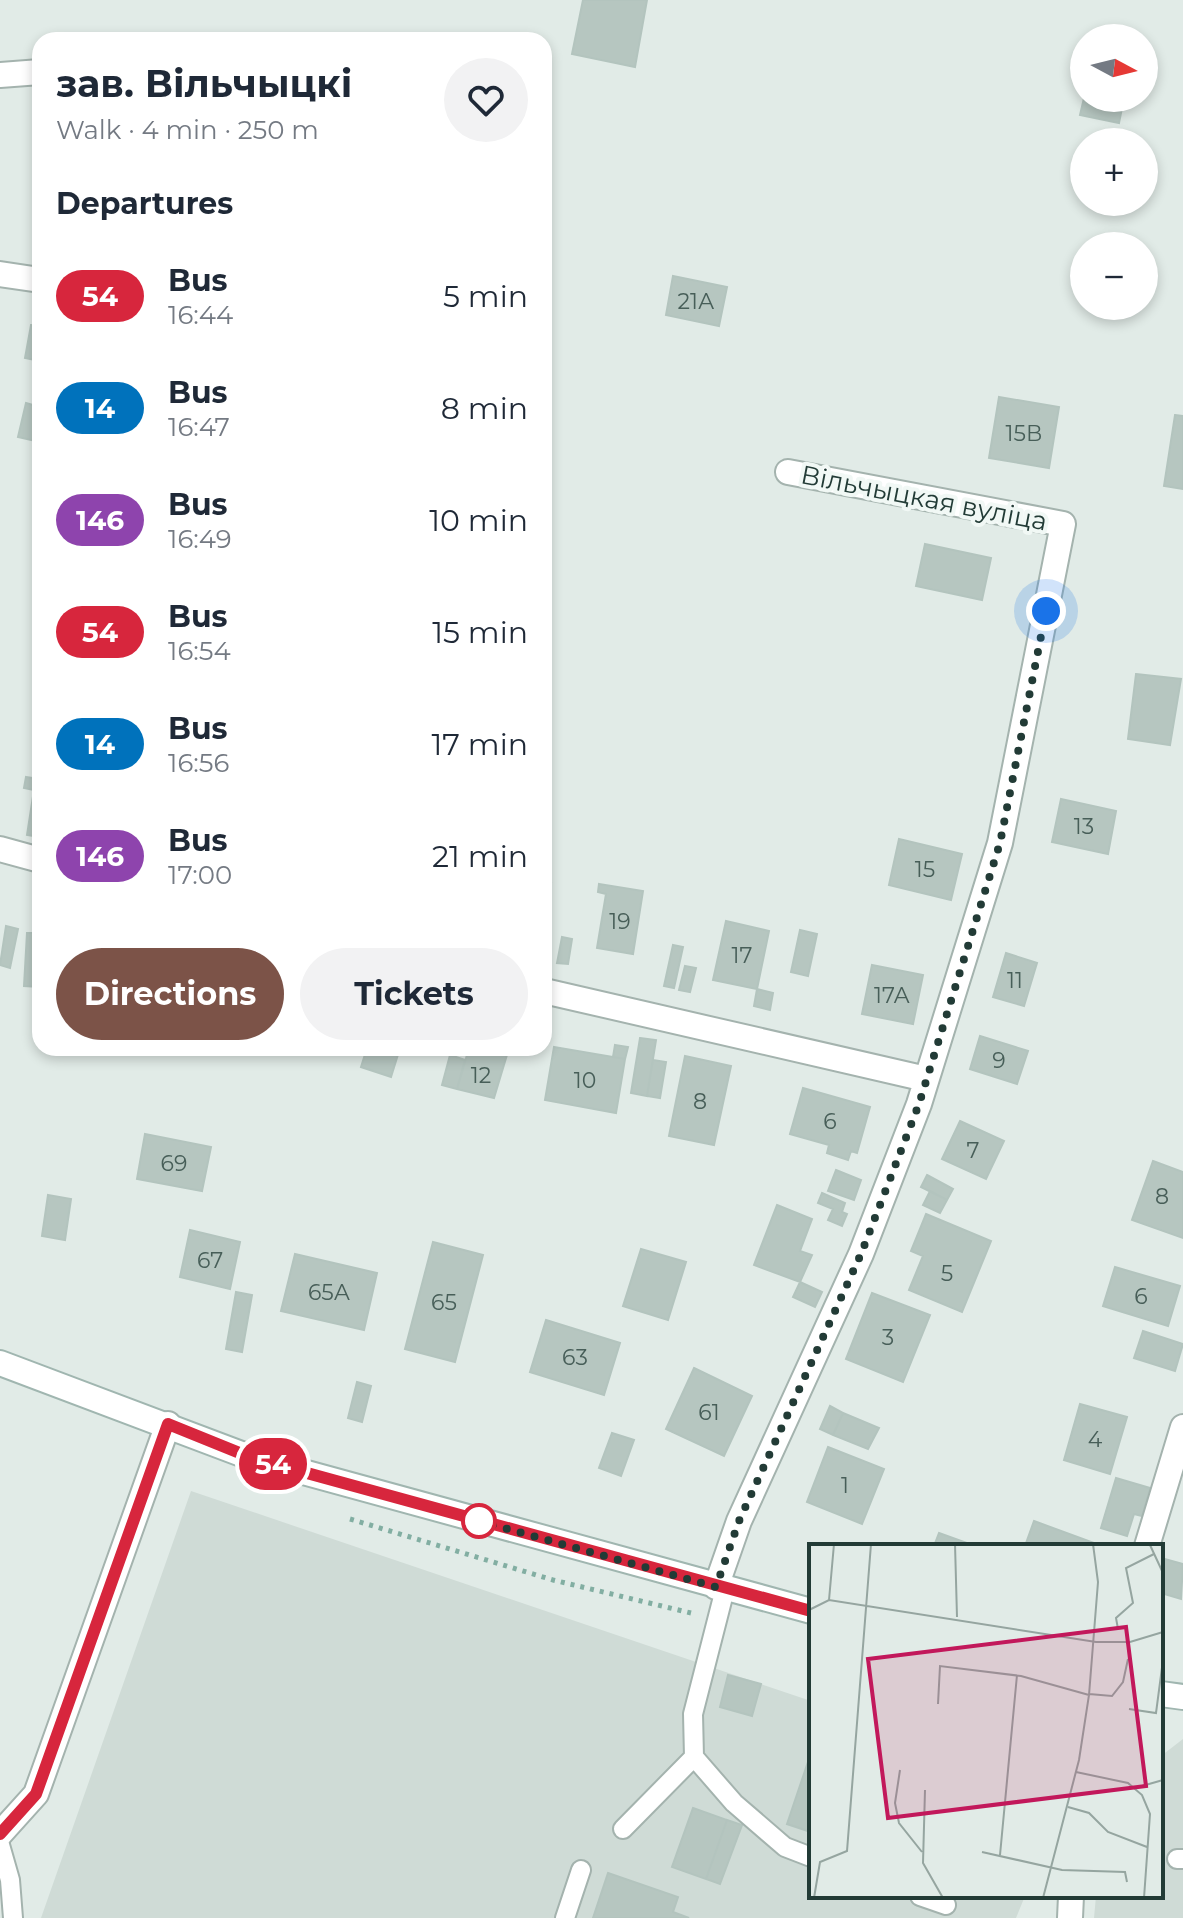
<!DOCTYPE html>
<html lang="en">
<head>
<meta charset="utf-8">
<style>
	:root { --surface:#fff; --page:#f2f2f3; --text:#1f2937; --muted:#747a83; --accent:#7c5348 }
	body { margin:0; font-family:Montserrat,sans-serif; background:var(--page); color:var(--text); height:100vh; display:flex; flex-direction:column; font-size:30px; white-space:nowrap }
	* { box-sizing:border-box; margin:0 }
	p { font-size:26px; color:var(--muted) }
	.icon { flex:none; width:44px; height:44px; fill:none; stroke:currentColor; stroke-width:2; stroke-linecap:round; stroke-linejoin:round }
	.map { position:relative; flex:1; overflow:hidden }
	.drawer { position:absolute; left:32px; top:32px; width:520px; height:1024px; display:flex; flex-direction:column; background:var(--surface); border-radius:24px; box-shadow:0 4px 12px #0003 }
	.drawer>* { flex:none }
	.badge { padding:0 16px; border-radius:26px; font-size:28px; line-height:52px }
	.needle { width:52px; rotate:97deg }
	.buttons { position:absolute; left:1070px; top:24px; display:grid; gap:16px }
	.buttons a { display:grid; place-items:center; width:88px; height:88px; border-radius:50%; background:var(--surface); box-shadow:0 4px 12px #0003; font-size:40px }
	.you { position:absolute; width:40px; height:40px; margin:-20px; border:6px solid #fff; border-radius:50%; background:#1a73e8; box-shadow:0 0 0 12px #1a73e833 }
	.map>.badge { position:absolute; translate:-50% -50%; box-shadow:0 0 0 4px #fff }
	h2 { padding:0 24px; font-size:30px; line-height:72px }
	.round { display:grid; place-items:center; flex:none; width:84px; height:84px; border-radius:42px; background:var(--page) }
	.summary { display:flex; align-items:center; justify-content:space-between; height:136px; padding:0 24px }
	h1 { font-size:38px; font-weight:700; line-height:60px }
	.cta { display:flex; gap:16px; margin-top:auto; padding:16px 24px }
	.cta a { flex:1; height:92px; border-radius:48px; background:var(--accent); color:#fff; font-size:32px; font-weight:700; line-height:92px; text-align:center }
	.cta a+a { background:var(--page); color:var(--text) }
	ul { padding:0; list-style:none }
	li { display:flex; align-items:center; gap:24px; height:112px; padding:0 24px }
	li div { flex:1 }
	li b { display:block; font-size:30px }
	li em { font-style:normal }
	li .badge { min-width:88px; font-weight:700; text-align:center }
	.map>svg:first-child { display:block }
	.built { fill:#cfdbd6 }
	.building { fill:#b6c6c0; stroke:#b3c4be; stroke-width:2 }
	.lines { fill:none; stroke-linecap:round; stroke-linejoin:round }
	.service-casing { stroke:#a4b3ae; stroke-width:22 }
	.minor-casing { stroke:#a4b3ae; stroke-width:28 }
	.secondary-casing { stroke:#a0b6b0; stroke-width:28 }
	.path { stroke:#82aea2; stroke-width:5; stroke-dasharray:4 6; stroke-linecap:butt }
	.service { stroke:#fff; stroke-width:18 }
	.minor { stroke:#fff; stroke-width:24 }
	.secondary { stroke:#fff; stroke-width:24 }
	.line-casing { stroke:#fff; stroke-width:18 }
	.line { stroke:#d7263d; stroke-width:12 }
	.walk { stroke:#223b36; stroke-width:8; stroke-dasharray:0 14.4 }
	.stop-dot { fill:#fff; stroke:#d7263d; stroke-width:4 }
	.labels { text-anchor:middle; stroke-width:8; stroke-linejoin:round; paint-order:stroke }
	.number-label { font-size:22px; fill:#475e58 }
	.street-label { font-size:26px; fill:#223b36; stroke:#f1f8f5 }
	.inset-road { fill:none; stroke:#95a5a0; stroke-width:2 }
	.view { fill:#c2185b; fill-opacity:0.15; stroke:#c2185b; stroke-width:4 }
	.inset-edge { fill:none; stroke:#223b36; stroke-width:4 }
</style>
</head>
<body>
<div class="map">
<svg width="1183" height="1918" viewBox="0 0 1183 1918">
	<rect width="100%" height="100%" fill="#e1ebe7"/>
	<path class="built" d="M 191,1491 L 811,1701 L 811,1896 L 1025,1896 L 1016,1918 L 41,1918 Z
		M 1183,1739 L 1183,1918 L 1094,1918 L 1096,1896 L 1161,1896 L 1161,1756 Z"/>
	<path class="building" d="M 583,0 L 647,0 L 635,67 L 572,54 Z
		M 1084,98 L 1124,98 L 1119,123 L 1080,115 Z
		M 673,276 L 727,287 L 719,326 L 666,315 Z
		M 31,325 L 40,326 L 40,361 L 25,358 Z
		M 999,397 L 1059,407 L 1049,468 L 989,458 Z
		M 26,403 L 40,407 L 40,442 L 18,437 Z
		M 1175,415 L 1183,416 L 1183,489 L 1164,486 Z
		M 925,544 L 991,558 L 982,600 L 916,586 Z
		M 1136,674 L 1181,679 L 1170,745 L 1128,739 Z
		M 26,777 L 40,779 L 40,837 L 27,835 L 34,790 L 24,788 Z
		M 1061,799 L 1116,811 L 1108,854 L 1052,842 Z
		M 899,839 L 962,854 L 951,900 L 889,885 Z
		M 544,881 L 551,883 L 544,926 Z
		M 599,884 L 643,891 L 633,954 L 597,948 L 606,894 L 598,892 Z
		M 726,921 L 769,931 L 757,989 L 713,980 Z
		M 6,926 L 18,929 L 10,968 L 0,965 Z
		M 800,930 L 817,934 L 808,976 L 791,972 Z
		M 27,933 L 40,933 L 40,987 L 24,986 Z
		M 562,937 L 572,939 L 568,964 L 557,963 Z
		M 673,945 L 683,947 L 674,988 L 664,986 Z
		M 1006,953 L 1037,963 L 1024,1006 L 993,997 Z
		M 872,965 L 923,975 L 913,1024 L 862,1014 Z
		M 685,966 L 696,968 L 690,992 L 679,990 Z
		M 757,989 L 773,993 L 770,1010 L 754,1006 Z
		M 980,1036 L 1028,1051 L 1017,1084 L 970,1069 Z
		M 640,1038 L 656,1040 L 647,1096 L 631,1093 Z
		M 615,1045 L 628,1047 L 625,1059 L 613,1057 Z
		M 554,1047 L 625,1059 L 616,1113 L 545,1100 Z
		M 367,1048 L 400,1048 L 391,1077 L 361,1067 Z
		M 469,1048 L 509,1048 L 494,1098 L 457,1089 Z
		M 450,1055 L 465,1060 L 457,1089 L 442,1085 Z
		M 685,1056 L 731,1066 L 714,1145 L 669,1136 Z
		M 653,1060 L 666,1062 L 660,1098 L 647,1096 Z
		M 803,1088 L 870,1107 L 857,1153 L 851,1151 L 848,1160 L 827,1153 L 829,1145 L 790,1134 Z
		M 960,1121 L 1004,1141 L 986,1179 L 942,1159 Z
		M 145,1134 L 211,1147 L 202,1191 L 137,1179 Z
		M 1153,1161 L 1183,1172 L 1183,1238 L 1132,1220 Z
		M 836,1170 L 861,1180 L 854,1200 L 828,1191 Z
		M 927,1175 L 953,1189 L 947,1200 L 921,1187 Z
		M 930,1191 L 947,1200 L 940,1213 L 923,1205 Z
		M 822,1193 L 845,1203 L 842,1212 L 847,1214 L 842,1226 L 828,1220 L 833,1209 L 818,1203 Z
		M 48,1195 L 71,1199 L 65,1240 L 42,1236 Z
		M 777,1205 L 812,1219 L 800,1251 L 812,1255 L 800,1282 L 754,1265 Z
		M 926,1214 L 991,1241 L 962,1312 L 909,1290 L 923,1256 L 911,1251 Z
		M 190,1230 L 240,1242 L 230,1289 L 180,1277 Z
		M 433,1242 L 483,1255 L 455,1362 L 405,1349 Z
		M 641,1249 L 686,1262 L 668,1320 L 623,1306 Z
		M 295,1254 L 377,1273 L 364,1330 L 281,1311 Z
		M 1115,1267 L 1180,1286 L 1168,1326 L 1103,1306 Z
		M 800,1282 L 822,1292 L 815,1307 L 793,1297 Z
		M 236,1292 L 252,1295 L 242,1352 L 226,1349 Z
		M 872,1293 L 930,1315 L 903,1382 L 846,1359 Z
		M 546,1320 L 620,1343 L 604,1395 L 530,1372 Z
		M 1143,1331 L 1183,1344 L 1175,1371 L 1134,1358 Z
		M 694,1368 L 752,1396 L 724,1456 L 666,1429 Z
		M 357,1382 L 371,1386 L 362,1422 L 348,1418 Z
		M 1080,1404 L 1127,1417 L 1110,1474 L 1064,1460 Z
		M 830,1406 L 843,1413 L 833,1435 L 820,1429 Z
		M 843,1413 L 879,1428 L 868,1449 L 833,1435 Z
		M 612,1433 L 634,1440 L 621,1476 L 599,1468 Z
		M 828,1447 L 884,1469 L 862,1524 L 807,1502 Z
		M 1116,1478 L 1150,1488 L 1142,1516 L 1134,1514 L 1127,1536 L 1101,1528 Z
		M 1034,1521 L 1102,1546 L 1025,1546 Z
		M 939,1533 L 975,1546 L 934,1546 Z
		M 1161,1558 L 1183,1564 L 1181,1599 L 1161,1593 Z
		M 728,1675 L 761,1684 L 752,1716 L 720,1707 Z
		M 811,1753 L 811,1832 L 787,1824 Z
		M 693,1808 L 727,1820 L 706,1879 L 672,1867 Z
		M 727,1820 L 742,1825 L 720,1884 L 706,1879 Z
		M 608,1873 L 678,1897 L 673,1912 L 689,1918 L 593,1918 Z"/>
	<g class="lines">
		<defs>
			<path id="service" d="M 725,1589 L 693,1714 L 694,1757 L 734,1803 L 785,1847 L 811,1857
				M 623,1829 L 694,1757
				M 0,1845 L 10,1880 L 13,1918
				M 1177,1859 L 1183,1859
				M 920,1896 L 946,1905
				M 565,1918 L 581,1870"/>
			<path id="minor" d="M 0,75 L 40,72
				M 0,274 L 40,280
				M 0,849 L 40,860
				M 544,991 L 926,1079
				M 1147,1546 L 1183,1427
				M 716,1587 L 739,1521 L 861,1254 L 919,1104 L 1000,843 L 1063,524 L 788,472
				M 0,1834 L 36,1794 L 168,1424
				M 1070,1918 L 1071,1896"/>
			<path id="secondary" d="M 0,1363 L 252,1458 L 811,1611
				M 1161,1694 L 1183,1697"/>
		</defs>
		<use href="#service" class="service-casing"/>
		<use href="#minor" class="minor-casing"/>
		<use href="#secondary" class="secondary-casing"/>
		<path class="path" d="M 350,1519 L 553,1580 L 691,1613"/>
		<use href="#service" class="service"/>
		<use href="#minor" class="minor"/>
		<use href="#secondary" class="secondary"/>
	</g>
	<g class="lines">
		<defs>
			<path id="line" d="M 0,1834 L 36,1794 L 168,1424 L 252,1458 L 811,1611"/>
		</defs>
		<use href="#line" class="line-casing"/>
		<use href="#line" class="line"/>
		<path class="walk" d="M 479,1521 L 716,1587 L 739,1521 L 861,1254 L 919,1104 L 1000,843 L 1046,611"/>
	</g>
	<circle class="stop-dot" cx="479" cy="1521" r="16"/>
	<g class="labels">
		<g class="number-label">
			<text x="696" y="309">21А</text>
			<text x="1024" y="441">15В</text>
			<text x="1084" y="834">13</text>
			<text x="925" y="877">15</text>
			<text x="620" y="929">19</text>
			<text x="742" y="963">17</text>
			<text x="1015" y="988">11</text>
			<text x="892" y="1003">17А</text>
			<text x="999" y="1068">9</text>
			<text x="481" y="1083">12</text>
			<text x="585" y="1088">10</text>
			<text x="700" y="1109">8</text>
			<text x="830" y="1129">6</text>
			<text x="973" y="1158">7</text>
			<text x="174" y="1171">69</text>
			<text x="1162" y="1204">8</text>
			<text x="210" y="1268">67</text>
			<text x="947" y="1281">5</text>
			<text x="329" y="1300">65А</text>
			<text x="1141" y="1304">6</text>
			<text x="444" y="1310">65</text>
			<text x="888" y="1345">3</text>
			<text x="575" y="1365">63</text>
			<text x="709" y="1420">61</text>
			<text x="1095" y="1447">4</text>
			<text x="845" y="1493">1</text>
		</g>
		<g class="street-label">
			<text transform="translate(924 498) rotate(11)" y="9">Вільчыцкая вуліца</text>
		</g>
	</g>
	<g transform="translate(809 1544)">
		<rect width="354" height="354" fill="#e1ebe7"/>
		<path class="inset-road" d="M 146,0 L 148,73M 341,1 L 354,29M 20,56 L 25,0M 0,66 L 20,56 L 287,98 L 321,98 L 354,88M 309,85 L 307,74 L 324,59 L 317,24 L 345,10M 280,150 L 303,152 L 314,138 L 319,115M 129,160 L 131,122 L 212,132 L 280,151M 320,165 L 347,169 L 354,116M 91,226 L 86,259 L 90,279 L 113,308M 267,228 L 319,239 L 333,251 L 341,270 L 335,354M 326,244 L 354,236M 116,246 L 114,319 L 134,354M 259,263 L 280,269 L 299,288 L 338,303M 173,308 L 253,326 L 316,328 L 318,338M 191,311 L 208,131M 5,354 L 11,318 L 38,307 L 62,0M 234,354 L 270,216 L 280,151 L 289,38 L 284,0"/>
		<path class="view" d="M 317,83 L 337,242 L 79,274 L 59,115 Z"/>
		<rect width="354" height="354" class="inset-edge"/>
	</g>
</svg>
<div class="buttons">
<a><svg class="needle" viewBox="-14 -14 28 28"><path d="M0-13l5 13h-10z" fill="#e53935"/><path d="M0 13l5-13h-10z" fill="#747a83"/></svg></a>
<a>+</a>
<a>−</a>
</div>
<div class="you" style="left:1046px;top:611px"></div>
<b class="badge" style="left:273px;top:1464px;background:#d7263d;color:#fff">54</b>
<section class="drawer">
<div class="summary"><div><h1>зав. Вільчыцкі</h1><p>Walk · 4 min · 250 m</p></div><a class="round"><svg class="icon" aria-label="heart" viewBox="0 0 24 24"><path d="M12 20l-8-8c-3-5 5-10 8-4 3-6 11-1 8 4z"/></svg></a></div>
<h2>Departures</h2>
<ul>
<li><span class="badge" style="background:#d7263d;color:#fff">54</span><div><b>Bus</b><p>16:44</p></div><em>5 min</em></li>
<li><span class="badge" style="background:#0072bc;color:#fff">14</span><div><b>Bus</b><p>16:47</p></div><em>8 min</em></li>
<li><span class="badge" style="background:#8e44ad;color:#fff">146</span><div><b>Bus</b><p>16:49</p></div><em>10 min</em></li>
<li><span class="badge" style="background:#d7263d;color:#fff">54</span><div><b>Bus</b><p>16:54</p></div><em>15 min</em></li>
<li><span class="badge" style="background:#0072bc;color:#fff">14</span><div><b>Bus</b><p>16:56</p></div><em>17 min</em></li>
<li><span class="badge" style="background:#8e44ad;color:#fff">146</span><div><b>Bus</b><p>17:00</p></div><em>21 min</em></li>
</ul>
<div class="cta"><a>Directions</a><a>Tickets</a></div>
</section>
</div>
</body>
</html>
